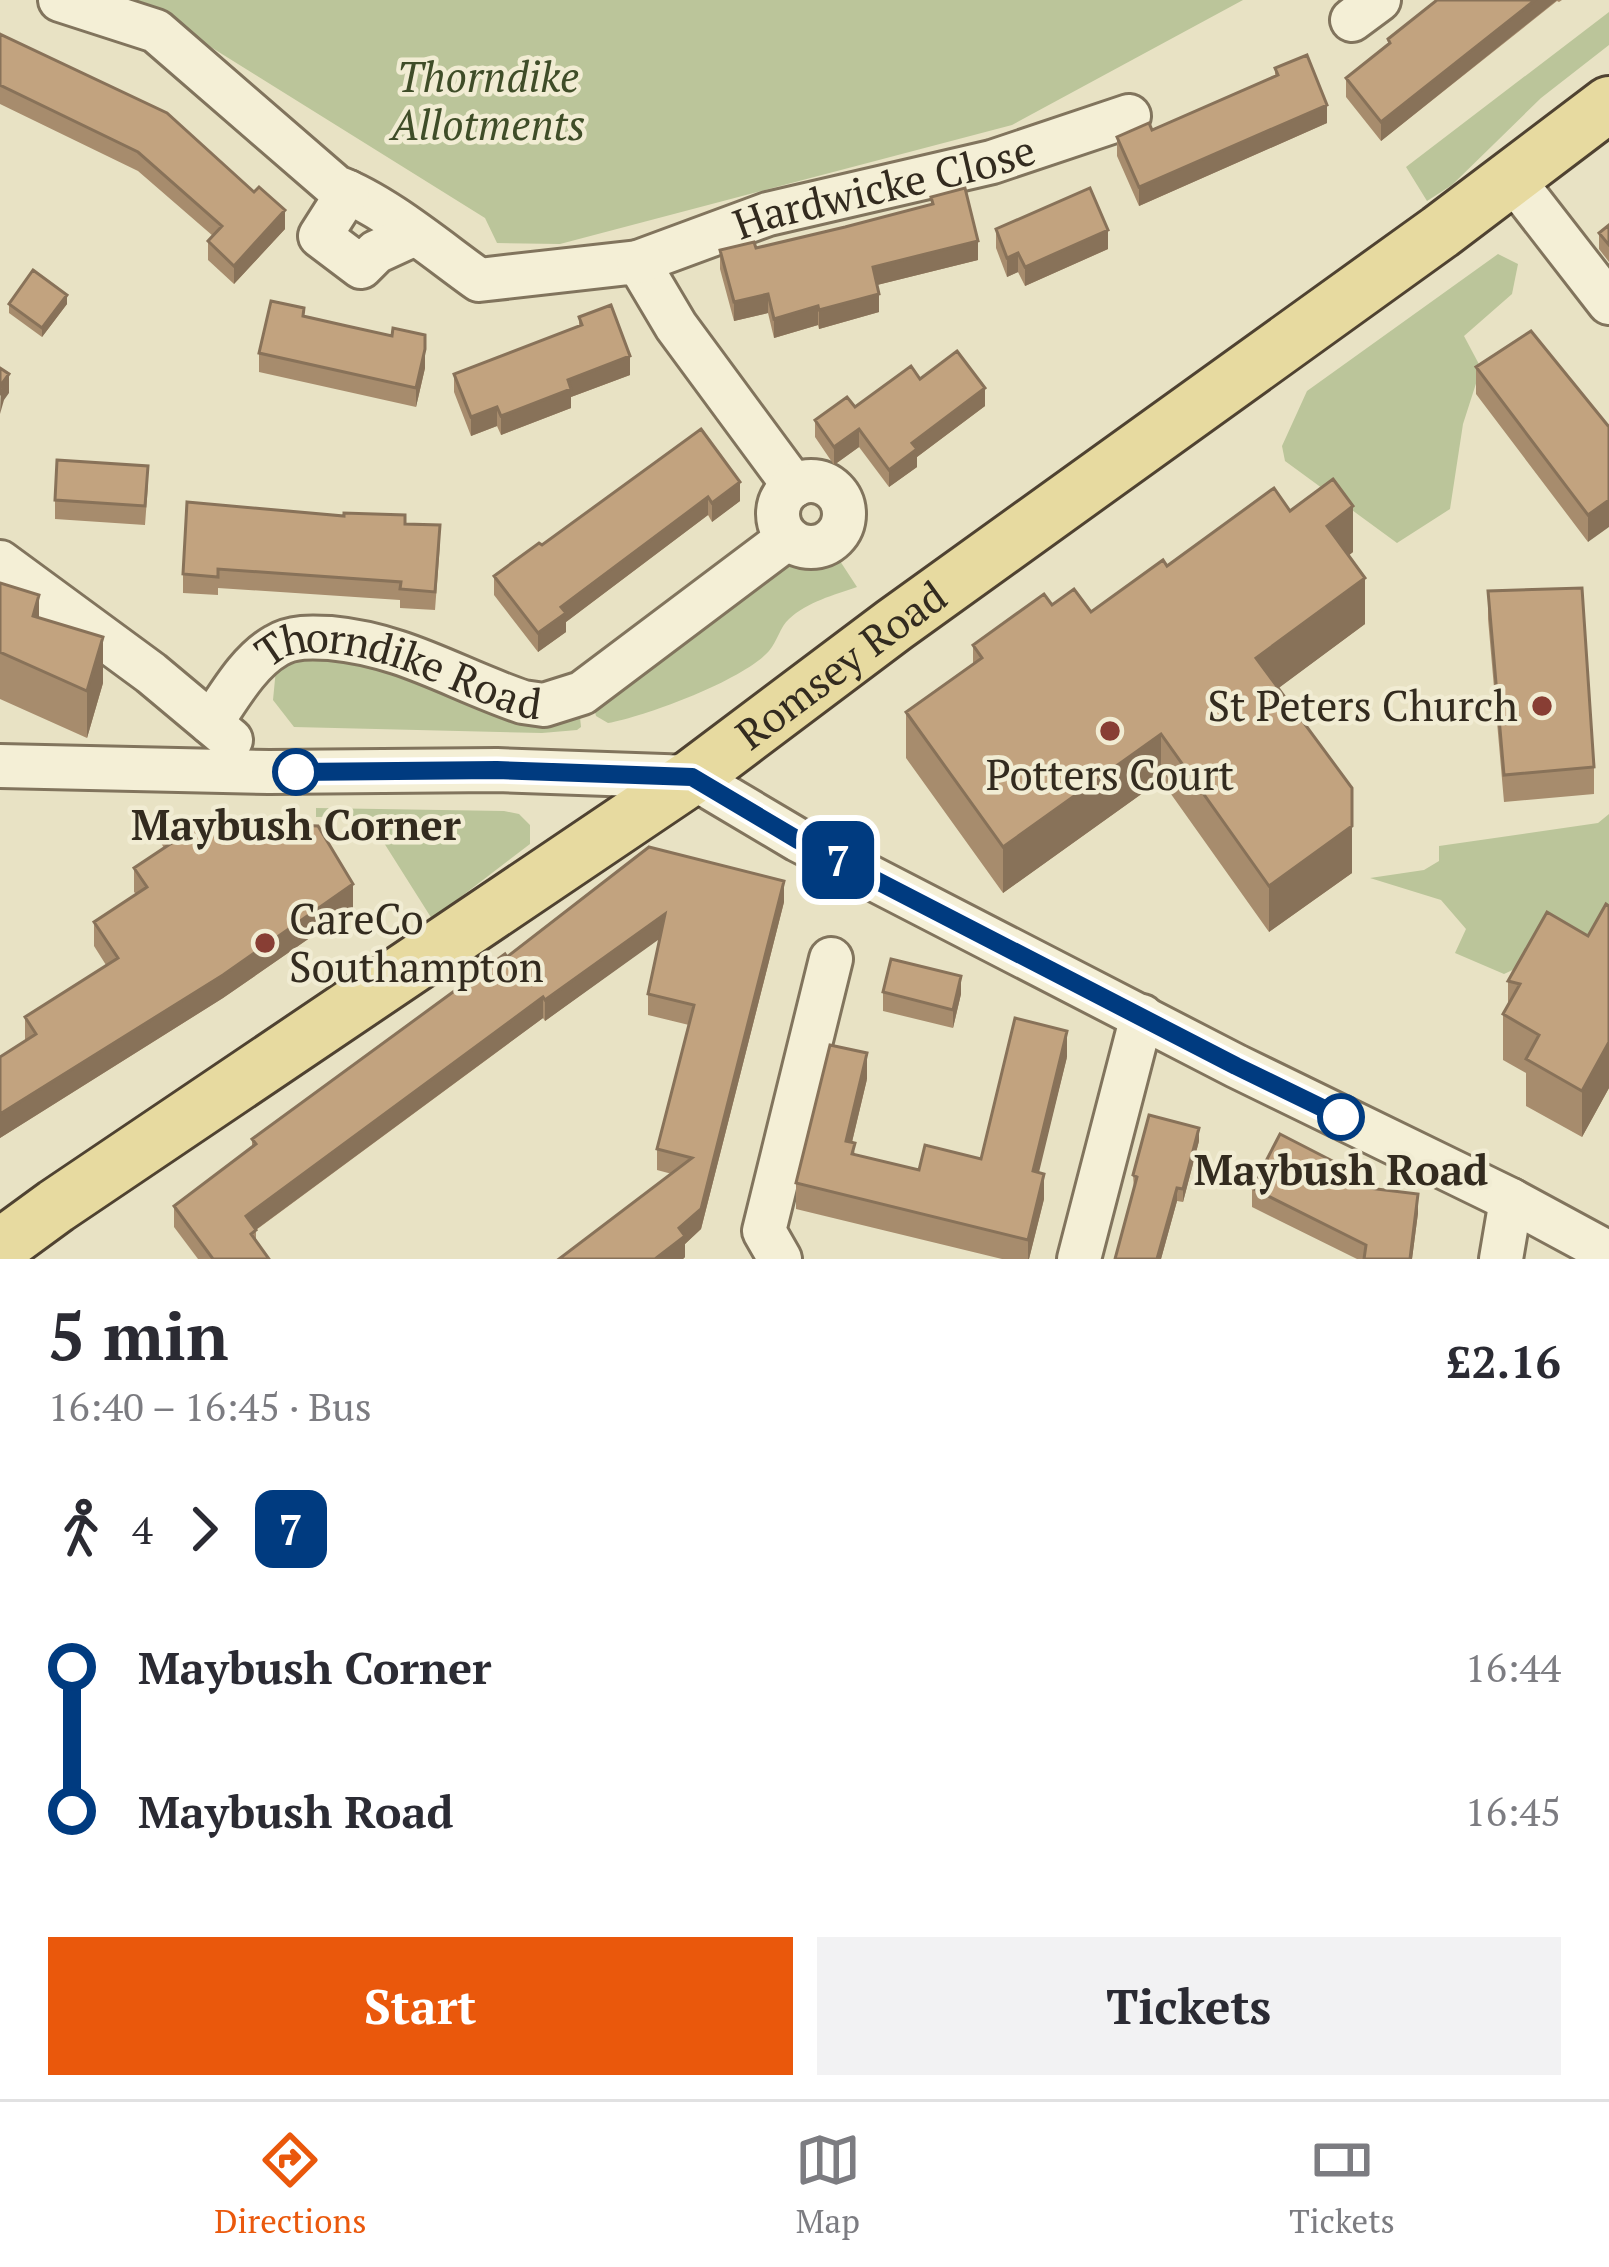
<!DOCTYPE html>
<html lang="en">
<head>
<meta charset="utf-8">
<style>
	:root { --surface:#fff; --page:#f2f2f3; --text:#2b2b33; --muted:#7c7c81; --line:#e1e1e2; --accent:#ea580c }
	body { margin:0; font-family:"PT Serif",serif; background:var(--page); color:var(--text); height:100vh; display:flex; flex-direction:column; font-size:45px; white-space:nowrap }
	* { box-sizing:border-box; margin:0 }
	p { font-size:39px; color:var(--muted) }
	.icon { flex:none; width:66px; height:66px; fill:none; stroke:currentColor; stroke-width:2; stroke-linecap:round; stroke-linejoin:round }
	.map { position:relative; height:1259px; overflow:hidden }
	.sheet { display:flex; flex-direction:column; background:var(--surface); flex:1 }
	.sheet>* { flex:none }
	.badge { padding:0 24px; border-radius:18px; font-size:42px; line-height:78px }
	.map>.badge { position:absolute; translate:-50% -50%; box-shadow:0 0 0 6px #fff }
	.legs { display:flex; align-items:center; gap:18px; height:132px; padding:0 48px; font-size:39px }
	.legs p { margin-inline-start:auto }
	.headline { display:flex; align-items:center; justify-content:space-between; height:204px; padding:0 48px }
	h1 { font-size:66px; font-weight:700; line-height:90px }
	.primary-button { display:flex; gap:24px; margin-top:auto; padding:24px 48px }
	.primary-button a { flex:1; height:138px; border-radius:0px; background:var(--accent); color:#fff; font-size:48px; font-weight:700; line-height:138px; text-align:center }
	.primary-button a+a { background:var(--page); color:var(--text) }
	ul { padding:0 48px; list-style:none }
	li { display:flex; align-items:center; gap:42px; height:144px; font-size:45px }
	li i { display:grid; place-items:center; width:18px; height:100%; margin:0 15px; background:currentColor }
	li i::after { content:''; width:30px; height:30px; margin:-15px; border:9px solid; border-radius:50%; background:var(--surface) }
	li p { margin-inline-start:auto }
	li:first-child i { background:linear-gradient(#0000 50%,currentColor 0) }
	li:last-child i { background:linear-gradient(currentColor 50%,#0000 0) }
	.tabs { display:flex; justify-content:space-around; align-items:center; height:168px; border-top:3px solid var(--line); background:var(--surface); font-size:33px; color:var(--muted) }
	.tabs a { display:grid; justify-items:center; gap:6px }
	.tabs .active { color:var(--accent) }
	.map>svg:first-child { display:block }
	.green { fill:#bbc59a }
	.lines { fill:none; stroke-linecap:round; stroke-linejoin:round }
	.minor-casing { stroke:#81745d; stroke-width:48 }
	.major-casing { stroke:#4f4231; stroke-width:60 }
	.minor { stroke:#f4efd6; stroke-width:42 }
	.major { stroke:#e7daa0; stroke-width:54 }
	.wall { fill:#a78c6d }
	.shaded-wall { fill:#887259 }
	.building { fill:#c2a37f; stroke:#887259; stroke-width:3 }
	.line-1-casing { stroke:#fff; stroke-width:27 }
	.line-1 { stroke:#003b80; stroke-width:18 }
	.poi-dot { fill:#883e34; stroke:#f1ecd3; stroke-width:4.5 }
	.stop-1-dot { fill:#fff; stroke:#003b80; stroke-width:6 }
	.labels { text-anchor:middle; stroke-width:9; stroke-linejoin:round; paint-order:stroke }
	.park-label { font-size:42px; font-style:italic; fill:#3f4d28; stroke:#f1ecd3 }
	.street-label { font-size:42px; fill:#332b1f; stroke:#f1ecd3 }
	.poi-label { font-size:42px; fill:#332b1f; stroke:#f1ecd3; text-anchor:end }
	.stop-label { font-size:42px; font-weight:bold; fill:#332b1f; stroke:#f1ecd3 }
</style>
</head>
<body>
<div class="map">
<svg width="1609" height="1259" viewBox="0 0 1609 1259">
	<rect width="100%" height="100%" fill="#e8e2c4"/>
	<path class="green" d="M 116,0 L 1243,0 L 1012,125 L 560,244 L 497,243 L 485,218 L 169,21 Z
		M 1609,12 L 1609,45 L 1541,98 L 1452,185 L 1427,201 L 1406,167 Z
		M 1498,254 L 1518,264 L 1512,294 L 1464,336 L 1481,368 L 1463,424 L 1450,509 L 1397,543 L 1285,461 L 1282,446 L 1307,391 Z
		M 840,561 L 857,587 C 834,595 807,602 789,619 C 780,627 777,642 769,651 C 743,680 647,716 608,723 L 596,716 L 594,708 L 788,564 L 828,564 Z
		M 321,652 L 576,714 L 580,717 L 581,727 L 577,730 L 542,733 L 294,727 L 273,700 L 276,669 L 284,659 Z
		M 316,808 L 504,811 L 519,814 L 530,825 L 530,844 L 432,919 L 367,816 L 316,817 Z
		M 1609,814 L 1609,947 L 1538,958 L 1504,974 L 1455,953 L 1466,929 L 1441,900 L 1370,878 L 1424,870 L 1439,861 L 1439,846 L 1598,823 Z"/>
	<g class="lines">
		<defs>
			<g id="minor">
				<path d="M 60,0 L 156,31 L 336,187 C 384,205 437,250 479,280 L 638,262 L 676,326 L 794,486"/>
				<path d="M 1352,20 L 1379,0"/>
				<path d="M 1512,178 L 1609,303"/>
				<path d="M 348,192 L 320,236 L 361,267 L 376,252 L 415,234"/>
				<path id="s1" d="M 638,262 L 768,214 L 992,162 L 1129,116"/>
				<circle cx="811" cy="514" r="33"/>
				<path d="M 0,562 L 151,673 L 231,740"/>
				<path id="s2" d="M 211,723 C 229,697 248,662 276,646 C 292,636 312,637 330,638 C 405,645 455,679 523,702 L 544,705 L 582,693 L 788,538"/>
				<path d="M 0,766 L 269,772 L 497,770 L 692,777 L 798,840 L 1236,1066 L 1511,1200 L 1609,1253"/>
				<path d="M 780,1259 L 764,1231 L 831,959"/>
				<path d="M 1079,1259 L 1142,1016"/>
				<path d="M 1501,1259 L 1511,1200"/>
			</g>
			<g id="major">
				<path id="s3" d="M 0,1247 L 56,1206 L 692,777 L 894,625 L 1440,232 L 1609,104"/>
			</g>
		</defs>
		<use href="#minor" class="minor-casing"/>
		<use href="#major" class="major-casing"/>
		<use href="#minor" class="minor"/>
		<use href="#major" class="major"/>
	</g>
	<path class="wall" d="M 1437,0 L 1562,0 L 1559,2 L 1557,1 L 1381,141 L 1346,97 L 1346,78 L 1388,45 L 1388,39 Z
		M 0,34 L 285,229 L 234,284 L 208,260 L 208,241 L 213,236 L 138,171 L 0,104 Z
		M 1275,68 L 1327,123 L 1139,206 L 1117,156 L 1117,137 L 1152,130 L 1275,77 Z
		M 931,197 L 978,260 L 877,285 L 879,312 L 819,329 L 818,325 L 774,338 L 768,313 L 734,321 L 720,269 L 720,250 L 756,248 L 845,227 L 931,205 Z
		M 1609,225 L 1609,262 L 1599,249 L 1599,233 Z
		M 996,229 L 1108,249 L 1025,286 L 1018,272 L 1007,277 L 996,248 Z
		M 9,304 L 67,304 L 42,337 L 9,313 Z
		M 304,316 L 425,368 L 416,407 L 259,372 L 259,353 Z
		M 579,317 L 630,375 L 571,397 L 571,408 L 501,435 L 497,426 L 471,436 L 454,392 L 454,374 L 579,326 Z
		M 1476,367 L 1609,427 L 1588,542 L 1476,394 Z
		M 920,379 L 985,406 L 917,457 L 917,467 L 889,487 L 859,447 L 834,465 L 815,437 L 815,420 L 855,407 Z
		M 701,429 L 740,501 L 712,522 L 708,515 L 566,622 L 566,632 L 538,652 L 494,595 L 494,576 L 542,545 Z
		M 148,485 L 145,525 L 55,519 L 55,500 Z
		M 1290,511 L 1353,552 L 1348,556 L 1365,624 L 1278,688 L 1352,873 L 1269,932 L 1161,780 L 1003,893 L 906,758 L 906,712 L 973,664 L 973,645 L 1052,605 L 1091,612 L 1167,566 Z
		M 405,524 L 440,544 L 435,610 L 400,608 L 400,600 L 218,588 L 218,595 L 183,593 L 183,574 Z
		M 0,583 L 39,617 L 103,683 L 87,738 L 0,699 Z
		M 1488,591 L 1594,767 L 1594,794 L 1504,802 L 1488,619 Z
		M 161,819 L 353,908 L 223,998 L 0,1138 L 0,1057 L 25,1041 L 25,1017 L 106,965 L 94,946 L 94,922 L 136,894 L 134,892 L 134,868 L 164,848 L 161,843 Z
		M 784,902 L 701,1229 L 685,1244 L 685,1257 L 683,1259 L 559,1259 L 672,1174 L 657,1170 L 657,1149 L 689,1025 L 648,1015 L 648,994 L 659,938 L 545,1021 L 543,1018 L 256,1230 L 256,1241 L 269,1259 L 198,1259 L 174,1227 L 174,1206 L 252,1147 L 252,1139 L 507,957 Z
		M 1609,906 L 1609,1088 L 1582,1137 L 1526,1106 L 1526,1073 L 1503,1060 L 1503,1014 L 1508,1005 L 1508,981 L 1588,936 Z
		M 883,992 L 961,994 L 953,1028 L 883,1011 Z
		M 1067,1057 L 1038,1172 L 1044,1199 L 1029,1259 L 1002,1259 L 796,1209 L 796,1183 L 867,1079 L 852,1142 L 855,1155 L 919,1170 L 981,1159 Z
		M 1199,1141 L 1183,1202 L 1177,1201 L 1161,1259 L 1115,1259 L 1134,1189 L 1133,1175 Z
		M 1352,1186 L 1418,1213 L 1412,1259 L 1357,1259 L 1252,1207 L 1252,1188 Z"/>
	<path class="shaded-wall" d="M 1535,0 L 1557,0 L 1381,141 L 1381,122 Z
		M 1327,105 L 1327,123 L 1139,206 L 1139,187 Z
		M 285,210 L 285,229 L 234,284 L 234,266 Z
		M 1108,230 L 1108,249 L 1025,286 L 1025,267 Z
		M 978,241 L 978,260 L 873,286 L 873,267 Z
		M 1018,253 L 1018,272 L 1007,277 L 1007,258 Z
		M 768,294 L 768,313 L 734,321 L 734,302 Z
		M 879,294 L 879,312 L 819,329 L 819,310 Z
		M 67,295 L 67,304 L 42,337 L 42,328 Z
		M 818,306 L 818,325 L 774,338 L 774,319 Z
		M 425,349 L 425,368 L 416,407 L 416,388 Z
		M 630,356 L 630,375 L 571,397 L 571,408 L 501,435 L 501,416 L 568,380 Z
		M 9,374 L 9,393 L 4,400 L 0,414 L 1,385 Z
		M 985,388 L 985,406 L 917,457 L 917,467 L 889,487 L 889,470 L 912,443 Z
		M 497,407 L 497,426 L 471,436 L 471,417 Z
		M 859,429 L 859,447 L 834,465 L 834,447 Z
		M 740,482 L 740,501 L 712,522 L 712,503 Z
		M 708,497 L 708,515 L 566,622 L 566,632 L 538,652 L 538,633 L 561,607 Z
		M 1609,500 L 1609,527 L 1588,542 L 1588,515 Z
		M 1353,506 L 1353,552 L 1327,572 L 1327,526 Z
		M 1365,578 L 1365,624 L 1256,705 L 1256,658 Z
		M 39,595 L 39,641 L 33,616 Z
		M 103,637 L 103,683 L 87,738 L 87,691 Z
		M 1161,734 L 1161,780 L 1003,893 L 1003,847 Z
		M 1352,826 L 1352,873 L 1269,932 L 1269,886 Z
		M 784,881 L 784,902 L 701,1229 L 685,1244 L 685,1257 L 683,1259 L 655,1259 L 679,1228 Z
		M 353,884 L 353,908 L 223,998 L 0,1138 L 0,1114 Z
		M 665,914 L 665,935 L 545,1021 L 545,1000 Z
		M 961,976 L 961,994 L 953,1028 L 953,1010 Z
		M 543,997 L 543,1018 L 246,1237 L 246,1216 Z
		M 1067,1031 L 1067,1057 L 1033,1197 L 1033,1171 Z
		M 1609,1042 L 1609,1088 L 1582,1137 L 1582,1091 Z
		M 867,1053 L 867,1079 L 846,1167 L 846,1141 Z
		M 1199,1128 L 1199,1141 L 1183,1202 L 1183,1189 Z
		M 1044,1174 L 1044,1199 L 1029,1259 L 1028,1259 L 1028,1240 Z
		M 1177,1188 L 1177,1201 L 1161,1259 L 1157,1259 Z
		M 1418,1194 L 1418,1213 L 1412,1259 L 1410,1259 Z"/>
	<path class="building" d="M 1437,0 L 1535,0 L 1381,122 L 1346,78 L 1390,43 L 1388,39 Z
		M 0,34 L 167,113 L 254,192 L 259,187 L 285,210 L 234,266 L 208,241 L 222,226 L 138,152 L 0,85 Z
		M 1307,55 L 1327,105 L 1139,187 L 1117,137 L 1149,123 L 1152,130 L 1278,75 L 1275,68 Z
		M 965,188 L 978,241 L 873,267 L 879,294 L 819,310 L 818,306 L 774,319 L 768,294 L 734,302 L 720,250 L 754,242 L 756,248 L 845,227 L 933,204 L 931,197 Z
		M 1090,188 L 1108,230 L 1025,267 L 1018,253 L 1007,258 L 996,229 Z
		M 1609,225 L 1609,245 L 1599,233 Z
		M 33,270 L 67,295 L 42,328 L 9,304 Z
		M 271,301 L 304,308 L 303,316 L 347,326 L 392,336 L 393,328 L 425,335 L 425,349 L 416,388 L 259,353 Z
		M 611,305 L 630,356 L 568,380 L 571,389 L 501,416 L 497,407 L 471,417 L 454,374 L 582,325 L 579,317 Z
		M 1531,331 L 1609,427 L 1609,500 L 1588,515 L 1476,367 Z
		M 957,351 L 985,388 L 912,443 L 917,449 L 889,470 L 859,429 L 834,447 L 815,420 L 847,397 L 855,407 L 911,366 L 920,379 Z
		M 0,368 L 9,374 L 1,385 L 4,387 L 0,395 Z
		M 701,429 L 740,482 L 712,503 L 708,497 L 561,607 L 566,613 L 538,633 L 494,576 L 539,543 L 542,545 Z
		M 57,460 L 148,466 L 145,506 L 55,500 Z
		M 1333,479 L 1353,506 L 1327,526 L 1365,578 L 1256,658 L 1352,788 L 1352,826 L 1269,886 L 1161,734 L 1003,847 L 906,712 L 982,658 L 973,645 L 1044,594 L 1052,605 L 1074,589 L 1091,612 L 1163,560 L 1167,566 L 1274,488 L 1290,511 Z
		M 187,502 L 344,516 L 344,513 L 405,515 L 405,524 L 440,525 L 435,592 L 400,589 L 401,582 L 218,569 L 218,577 L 183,574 Z
		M 0,583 L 39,595 L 33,616 L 103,637 L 87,691 L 0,652 Z
		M 1582,588 L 1594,767 L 1504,775 L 1488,591 Z
		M 161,819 L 318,826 L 353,884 L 223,975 L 0,1114 L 0,1057 L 36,1034 L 25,1017 L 118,958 L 94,922 L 147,887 L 134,868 L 176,840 Z
		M 649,847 L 784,881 L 701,1209 L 679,1228 L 685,1236 L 655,1259 L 559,1259 L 692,1158 L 657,1149 L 694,1005 L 648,994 L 665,914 L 545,1000 L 543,997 L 246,1216 L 256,1230 L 251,1234 L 269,1259 L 213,1259 L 174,1206 L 256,1144 L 252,1139 L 505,954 L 507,957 Z
		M 1606,904 L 1609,906 L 1609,1042 L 1582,1091 L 1526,1059 L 1539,1035 L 1503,1014 L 1520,984 L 1508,981 L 1547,912 L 1588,936 Z
		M 891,959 L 961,976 L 953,1010 L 883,992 Z
		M 1015,1018 L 1067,1031 L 1033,1171 L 1044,1174 L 1028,1240 L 796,1183 L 830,1045 L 867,1053 L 846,1141 L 855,1143 L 852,1154 L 919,1170 L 925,1145 L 981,1159 Z
		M 1149,1115 L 1199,1128 L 1183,1189 L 1177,1188 L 1157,1259 L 1115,1259 L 1137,1177 L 1133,1175 Z
		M 1280,1134 L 1352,1171 L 1344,1185 L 1418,1194 L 1410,1259 L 1364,1259 L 1366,1245 L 1252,1188 Z"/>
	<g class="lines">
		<defs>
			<path id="line-1" d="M 296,772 L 497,770 L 692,777 L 798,840 L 1236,1066 L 1341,1117"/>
		</defs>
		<use href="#line-1" class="line-1-casing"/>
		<use href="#line-1" class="line-1"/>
	</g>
	<g class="poi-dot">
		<circle cx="1542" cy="706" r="12"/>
		<circle cx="1110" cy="731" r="12"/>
		<circle cx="265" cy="943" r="12"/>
	</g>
	<g class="stop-1-dot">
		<circle cx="296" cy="772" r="21"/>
		<circle cx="1341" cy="1117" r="21"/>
	</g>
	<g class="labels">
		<g class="park-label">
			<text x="488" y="92">Thorndike<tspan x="488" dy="48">Allotments</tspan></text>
		</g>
		<g class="street-label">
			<text dy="15" stroke="none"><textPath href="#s1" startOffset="258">Hardwicke Close</textPath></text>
			<text dy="15" stroke="none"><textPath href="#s3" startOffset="1023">Romsey Road</textPath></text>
			<text dy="15" stroke="none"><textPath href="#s2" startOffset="231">Thorndike Road</textPath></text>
		</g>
		<g class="poi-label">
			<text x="1518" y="721">St Peters Church</text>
			<text x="1110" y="790" text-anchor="middle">Potters Court</text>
			<text x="289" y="934" text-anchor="start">CareCo<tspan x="289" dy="48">Southampton</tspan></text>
		</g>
		<g class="stop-label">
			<text x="296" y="840">Maybush Corner</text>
			<text x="1341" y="1185">Maybush Road</text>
		</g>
	</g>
</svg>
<b class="badge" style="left:838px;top:860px;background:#003b80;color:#fff">7</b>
</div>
<section class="sheet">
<div class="headline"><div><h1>5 min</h1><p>16:40 – 16:45 · Bus</p></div><b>£2.16</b></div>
<div class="legs"><svg class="icon" aria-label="walk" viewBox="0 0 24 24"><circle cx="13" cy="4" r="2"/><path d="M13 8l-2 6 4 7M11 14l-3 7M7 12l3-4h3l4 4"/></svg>4<svg class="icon" aria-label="forward" viewBox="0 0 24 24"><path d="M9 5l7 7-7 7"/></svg><b class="badge" style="background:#003b80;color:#fff">7</b></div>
<ul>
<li><i style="color:#003b80"></i><b>Maybush Corner</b><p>16:44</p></li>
<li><i style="color:#003b80"></i><b>Maybush Road</b><p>16:45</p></li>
</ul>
<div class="primary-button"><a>Start</a><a>Tickets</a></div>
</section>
<nav class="tabs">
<a class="active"><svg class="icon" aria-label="directions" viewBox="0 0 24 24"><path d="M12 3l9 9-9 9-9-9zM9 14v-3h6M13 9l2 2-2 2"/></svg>Directions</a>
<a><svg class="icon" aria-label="map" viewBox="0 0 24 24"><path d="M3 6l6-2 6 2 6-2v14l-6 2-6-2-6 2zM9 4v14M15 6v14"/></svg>Map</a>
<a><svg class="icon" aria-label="tickets" viewBox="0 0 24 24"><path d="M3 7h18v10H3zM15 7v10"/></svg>Tickets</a>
</nav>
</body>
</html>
